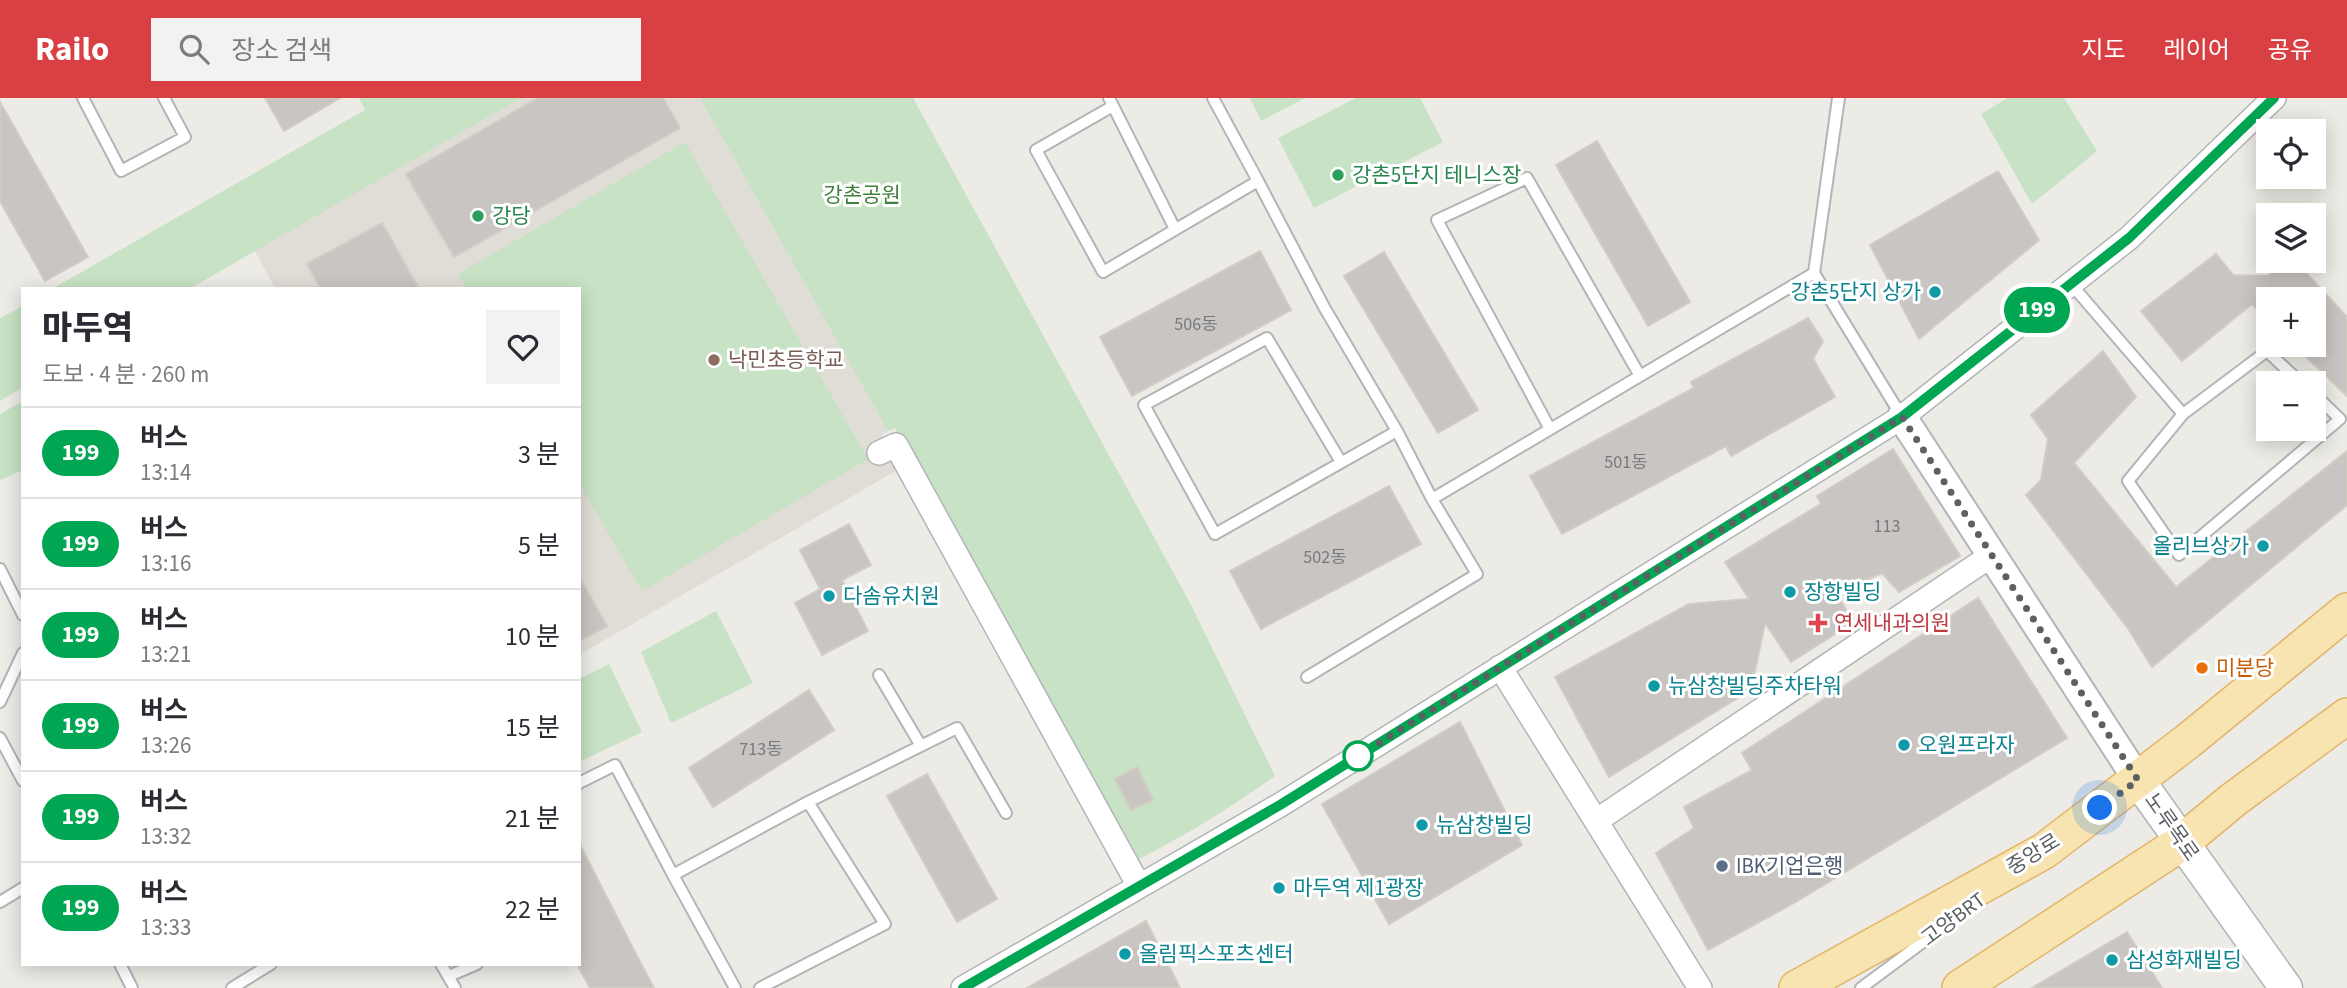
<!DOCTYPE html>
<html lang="ko">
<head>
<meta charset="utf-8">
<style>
	:root { --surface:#fff; --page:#f2f2f3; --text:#2b2b33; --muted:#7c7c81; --line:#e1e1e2; --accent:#d84043 }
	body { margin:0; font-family:"Source Sans 3","Noto Sans KR",sans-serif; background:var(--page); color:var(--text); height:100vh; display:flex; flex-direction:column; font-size:26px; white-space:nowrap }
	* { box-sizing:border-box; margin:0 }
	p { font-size:23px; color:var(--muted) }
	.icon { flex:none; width:38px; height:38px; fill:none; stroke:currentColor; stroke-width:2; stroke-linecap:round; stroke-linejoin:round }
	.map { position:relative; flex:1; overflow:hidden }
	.details { position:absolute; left:21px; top:189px; width:560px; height:679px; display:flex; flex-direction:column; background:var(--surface); border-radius:0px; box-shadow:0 4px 18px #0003 }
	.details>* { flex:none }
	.badge { padding:0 14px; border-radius:23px; font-size:24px; line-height:46px }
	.controls { position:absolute; left:2256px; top:21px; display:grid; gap:14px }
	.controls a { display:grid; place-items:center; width:70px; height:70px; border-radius:0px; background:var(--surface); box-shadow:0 4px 18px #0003; font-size:35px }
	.you { position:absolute; width:35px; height:35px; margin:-18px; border:5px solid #fff; border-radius:50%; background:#1a73e8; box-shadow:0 0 0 10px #1a73e833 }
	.map>.badge { position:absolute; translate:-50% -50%; box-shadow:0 0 0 4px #fff }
	.round { display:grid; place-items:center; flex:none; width:74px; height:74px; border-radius:0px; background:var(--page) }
	.summary { display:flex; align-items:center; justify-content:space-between; height:119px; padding:0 21px }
	h1 { font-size:33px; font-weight:800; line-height:52px }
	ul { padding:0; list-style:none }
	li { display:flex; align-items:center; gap:21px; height:91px; padding:0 21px; border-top:2px solid var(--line) }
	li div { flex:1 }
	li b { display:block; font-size:26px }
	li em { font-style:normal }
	li .badge { min-width:77px; font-weight:700; text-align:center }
	header { display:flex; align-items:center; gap:42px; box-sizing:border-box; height:98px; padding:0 35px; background:var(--accent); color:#fff }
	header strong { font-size:33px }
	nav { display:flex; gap:38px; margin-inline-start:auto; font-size:24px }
	.search { width:490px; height:63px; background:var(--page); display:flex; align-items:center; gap:18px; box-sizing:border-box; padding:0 24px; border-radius:0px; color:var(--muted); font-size:26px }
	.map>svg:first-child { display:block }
	.education { fill:#e0dcd6 }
	.green { fill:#c7e2c4 }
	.building { fill:#c9c5c2; stroke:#d1ccc4; stroke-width:2 }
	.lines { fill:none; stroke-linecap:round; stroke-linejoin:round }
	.service-casing { stroke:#b2b5b8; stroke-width:14 }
	.minor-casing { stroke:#b2b5b8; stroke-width:26 }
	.tertiary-casing { stroke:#b2b5b8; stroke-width:32 }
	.secondary-casing { stroke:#b1b4b8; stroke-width:35 }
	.primary-casing { stroke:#e3b468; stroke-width:38 }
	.service { stroke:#fff; stroke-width:10 }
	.minor { stroke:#fff; stroke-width:23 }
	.tertiary { stroke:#fff; stroke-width:28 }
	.secondary { stroke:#fff; stroke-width:32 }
	.primary { stroke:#f7e4b0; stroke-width:35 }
	.line-casing { stroke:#fff; stroke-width:16 }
	.line { stroke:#00a651; stroke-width:10 }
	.walk { stroke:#5c6064; stroke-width:7; stroke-dasharray:0 12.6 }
	.leisure-dot { fill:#2e9e5b; stroke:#fff; stroke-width:2.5 }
	.culture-dot { fill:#0f9aa8; stroke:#fff; stroke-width:2.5 }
	.education-dot { fill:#8d6e63; stroke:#fff; stroke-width:2.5 }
	.health-dot { fill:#e0444e; stroke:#fff; stroke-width:2.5 }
	.food-dot { fill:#e8710a; stroke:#fff; stroke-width:2.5 }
	.stop-dot { fill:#fff; stroke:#00a651; stroke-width:3.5 }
	.service-dot { fill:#5c6f8a; stroke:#fff; stroke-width:2.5 }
	.labels { text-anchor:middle; stroke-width:6; stroke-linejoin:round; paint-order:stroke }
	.number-label { font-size:18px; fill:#77797c }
	.leisure-label { font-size:21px; fill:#27864d; stroke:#fff; text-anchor:start }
	.park-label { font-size:21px; fill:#41813e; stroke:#fff }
	.culture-label { font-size:21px; fill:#0d838f; stroke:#fff; text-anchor:start }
	.education-label { font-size:21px; fill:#785e54; stroke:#fff; text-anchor:start }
	.health-label { font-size:21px; fill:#be3a42; stroke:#fff; text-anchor:start }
	.food-label { font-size:21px; fill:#c56008; stroke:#fff; text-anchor:start }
	.street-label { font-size:21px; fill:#5c6064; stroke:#fff }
	.service-label { font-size:21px; fill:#4e5e75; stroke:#fff; text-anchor:start }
</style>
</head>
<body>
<header>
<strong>Railo</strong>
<div class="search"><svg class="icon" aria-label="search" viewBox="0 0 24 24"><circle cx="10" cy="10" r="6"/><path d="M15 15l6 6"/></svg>장소 검색</div>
<nav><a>지도</a><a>레이어</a><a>공유</a></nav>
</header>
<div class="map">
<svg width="2347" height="890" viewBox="0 0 2347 890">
	<rect width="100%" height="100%" fill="#edebe5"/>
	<path class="education" d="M 521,0 L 700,0 L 888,333 L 882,337 L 899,371 L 579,557 L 579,191 L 276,191 L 254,152 Z"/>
	<path class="green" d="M 359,0 L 521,0 L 189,191 L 52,191 L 365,12 Z
		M 700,0 L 913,0 L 1189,503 L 1275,678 C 1231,709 1187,737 1139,761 L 895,330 L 888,333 Z
		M 1250,0 L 1305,0 L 1261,23 Z
		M 1356,0 L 1420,0 L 1443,44 L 1314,110 L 1278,40 Z
		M 2008,0 L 2064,0 L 2097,53 L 2032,106 L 1981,16 Z
		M 685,44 L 868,361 L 642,493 L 579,385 L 579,191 L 467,191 L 458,176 Z
		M 23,208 L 23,289 L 0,303 L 0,220 Z
		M 23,303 L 23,372 L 0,382 L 0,316 Z
		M 716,513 L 753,585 L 671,625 L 641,554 Z
		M 609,566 L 642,634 L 579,664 L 579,581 Z"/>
	<path class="building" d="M 265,0 L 340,0 L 284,33 Z
		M 538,0 L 663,0 L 680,30 L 454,159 L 406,76 Z
		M 0,4 L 88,159 L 45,183 L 0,103 Z
		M 1597,43 L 1690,204 L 1648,228 L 1556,67 Z
		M 1998,73 L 2039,142 L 1919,241 L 1870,147 Z
		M 382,125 L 419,191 L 321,191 L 307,166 Z
		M 1260,153 L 1291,212 L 1132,298 L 1100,239 Z
		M 1384,154 L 1478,312 L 1438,335 L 1344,178 Z
		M 2216,156 L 2233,177 L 2268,178 L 2285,163 L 2295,163 L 2347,219 L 2347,298 L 2294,247 L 2314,247 L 2314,201 L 2268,201 L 2268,222 L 2252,206 L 2182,263 L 2141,213 Z
		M 1808,220 L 1823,243 L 1813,261 L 1835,299 L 1731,358 L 1726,348 L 1562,436 L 1530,378 L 1694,290 L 1691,284 Z
		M 2103,253 L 2136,299 L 2074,365 L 2176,489 L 2347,353 L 2347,407 L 2152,569 L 2127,529 L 2026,397 L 2041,382 L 2048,341 L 2031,317 Z
		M 1893,351 L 1960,458 L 1899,494 L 1882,475 L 1836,495 L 1854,524 L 1791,564 L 1765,525 L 1755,573 L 1744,596 L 1609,679 L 1555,579 L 1689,506 L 1749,501 L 1725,464 L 1821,406 L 1817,398 Z
		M 1389,388 L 1421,446 L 1261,531 L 1230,473 Z
		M 849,426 L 871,467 L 842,482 L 868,533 L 822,557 L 795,505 L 820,491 L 800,452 Z
		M 579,479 L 607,528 L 579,543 Z
		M 1978,500 L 2067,640 L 1794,805 L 1708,852 L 1656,755 L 1694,730 L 1684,709 L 1752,672 L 1742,655 Z
		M 809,592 L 834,632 L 713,709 L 689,670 Z
		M 1460,624 L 1522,747 L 1389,826 L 1322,706 Z
		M 1137,669 L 1153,702 L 1131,712 L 1115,681 Z
		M 927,676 L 997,801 L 957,824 L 887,698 Z
		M 579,745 L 638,860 L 654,890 L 590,890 L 579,870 Z
		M 1146,823 L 1180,890 L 1027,890 Z
		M 2127,834 L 2162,890 L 2032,890 Z"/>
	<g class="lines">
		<defs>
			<path id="service" d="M 83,0 L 121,73 L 185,39 L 164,0
				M 1109,0 L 1175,131
				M 1213,0 L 1258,83
				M 1838,0 L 1814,175 L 1839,0
				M 1113,8 L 1036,52 L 1103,174 L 1258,83 L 1324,209 L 1397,333 L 1432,401 L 1477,476 L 1307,579
				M 2071,186 L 2183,316
				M 2301,285 L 2267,253 L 2183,316 L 2128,383 L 2179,457 L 2340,321 L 2314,296
				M 1550,331 L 1437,122 L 1527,80 L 1640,278
				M 1341,364 L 1267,240 L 1144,307 L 1215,436 L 1397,333
				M 1432,401 L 1814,175 L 1902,319
				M 0,471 L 23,517
				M 879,577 L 921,648
				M 0,604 L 23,555
				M 0,640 L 23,683
				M 579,685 L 615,667 L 673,777 L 808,704 L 957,630 L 1006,715
				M 673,777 L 735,890
				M 0,804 L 23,790
				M 120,866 L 132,890
				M 441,866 L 455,890
				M 449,878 L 477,866
				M 232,890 L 271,866
				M 760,890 L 885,826 L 808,704
				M 1861,890 L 1950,824"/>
			<path id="minor" d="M 879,355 L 896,347 L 1139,788
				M 1500,569 L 1700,890
				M 1596,723 L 1992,457
				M 963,890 L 1280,707 L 1902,319 L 2129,140 L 2274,0"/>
			<path id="tertiary" d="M 1902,319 L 2138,682"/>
			<path id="secondary" d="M 2138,682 L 2286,890"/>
			<path id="primary" d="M 1797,890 L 2044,753 L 2188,643 L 2347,513
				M 1960,890 L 2181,745 L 2233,702 L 2347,618"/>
		</defs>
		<use href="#service" class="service-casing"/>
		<use href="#minor" class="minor-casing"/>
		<use href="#tertiary" class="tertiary-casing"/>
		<use href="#secondary" class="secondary-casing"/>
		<use href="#primary" class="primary-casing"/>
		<use href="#service" class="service"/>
		<use href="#minor" class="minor"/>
		<use href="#tertiary" class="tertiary"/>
		<use href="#secondary" class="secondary"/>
		<use href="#primary" class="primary"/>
	</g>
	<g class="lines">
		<defs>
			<path id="line" d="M 963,890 L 1280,707 L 1902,319 L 2129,140 L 2274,0"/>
		</defs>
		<use href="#line" class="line-casing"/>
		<use href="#line" class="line"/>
		<path class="walk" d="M 1358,658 L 1902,319 L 2138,682 L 2100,710"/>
	</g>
	<g class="leisure-dot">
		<circle cx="1338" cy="77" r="7"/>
		<circle cx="478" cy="118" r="7"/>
	</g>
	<g class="culture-dot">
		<circle cx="1935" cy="194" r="7"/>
		<circle cx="2263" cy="448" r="7"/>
		<circle cx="1790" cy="494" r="7"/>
		<circle cx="829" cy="498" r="7"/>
		<circle cx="1654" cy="588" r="7"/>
		<circle cx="1904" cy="647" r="7"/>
		<circle cx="1422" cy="727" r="7"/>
		<circle cx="1279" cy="790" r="7"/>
		<circle cx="1125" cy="856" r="7"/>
		<circle cx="2112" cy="862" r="7"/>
	</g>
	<circle class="education-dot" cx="714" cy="262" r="7"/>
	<path class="health-dot" d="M1814.5 514.5h7v7h7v7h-7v7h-7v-7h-7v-7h7z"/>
	<circle class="food-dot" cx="2202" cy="570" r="7"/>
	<circle class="stop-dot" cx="1358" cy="658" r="14"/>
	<circle class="service-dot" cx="1722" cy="768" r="7"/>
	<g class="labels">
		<g class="number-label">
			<text x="1196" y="232">506동</text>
			<text x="1626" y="370">501동</text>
			<text x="1887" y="434">113</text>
			<text x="1325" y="465">502동</text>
			<text x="761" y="657">713동</text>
		</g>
		<g class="leisure-label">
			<text x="1352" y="84">강촌5단지 테니스장</text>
			<text x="492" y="125">강당</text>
		</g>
		<g class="park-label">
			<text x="862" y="104">강촌공원</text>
		</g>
		<g class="culture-label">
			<text x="1921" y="201" text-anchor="end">강촌5단지 상가</text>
			<text x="2249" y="455" text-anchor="end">올리브상가</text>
			<text x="1804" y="501">장항빌딩</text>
			<text x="843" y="505">다솜유치원</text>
			<text x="1668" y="595">뉴삼창빌딩주차타워</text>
			<text x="1918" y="654">오원프라자</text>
			<text x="1436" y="734">뉴삼창빌딩</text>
			<text x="1293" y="797">마두역 제1광장</text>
			<text x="1139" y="863">올림픽스포츠센터</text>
			<text x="2126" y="869">삼성화재빌딩</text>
		</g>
		<g class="education-label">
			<text x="728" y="269">낙민초등학교</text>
		</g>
		<g class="health-label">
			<text x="1834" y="532">연세내과의원</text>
		</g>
		<g class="food-label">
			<text x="2216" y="577">미분당</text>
		</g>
		<g class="street-label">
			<text transform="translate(2172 729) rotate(55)" y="7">노루목로</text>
			<text transform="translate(2033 756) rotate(-32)" y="7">중앙로</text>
			<text transform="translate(1953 821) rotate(-37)" y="7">고양BRT</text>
		</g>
		<g class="service-label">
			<text x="1736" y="775">IBK기업은행</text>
		</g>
	</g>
</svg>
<div class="controls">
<a><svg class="icon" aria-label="locate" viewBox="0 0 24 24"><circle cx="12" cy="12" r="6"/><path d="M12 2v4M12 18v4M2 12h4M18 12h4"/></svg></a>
<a><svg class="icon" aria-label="layers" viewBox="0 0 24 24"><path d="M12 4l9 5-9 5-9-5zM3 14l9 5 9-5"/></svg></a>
<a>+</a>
<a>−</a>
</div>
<div class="you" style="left:2100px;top:710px"></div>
<b class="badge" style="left:2037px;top:212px;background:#00a651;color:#fff">199</b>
<section class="details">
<div class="summary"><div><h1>마두역</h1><p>도보 · 4 분 · 260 m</p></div><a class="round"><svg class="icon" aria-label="heart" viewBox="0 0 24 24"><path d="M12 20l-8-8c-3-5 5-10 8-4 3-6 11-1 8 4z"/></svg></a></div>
<ul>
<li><span class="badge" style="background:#00a651;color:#fff">199</span><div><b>버스</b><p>13:14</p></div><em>3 분</em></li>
<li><span class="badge" style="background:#00a651;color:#fff">199</span><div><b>버스</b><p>13:16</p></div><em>5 분</em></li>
<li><span class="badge" style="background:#00a651;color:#fff">199</span><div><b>버스</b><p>13:21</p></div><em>10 분</em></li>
<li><span class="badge" style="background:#00a651;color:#fff">199</span><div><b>버스</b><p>13:26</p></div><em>15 분</em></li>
<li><span class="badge" style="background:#00a651;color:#fff">199</span><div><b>버스</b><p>13:32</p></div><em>21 분</em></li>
<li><span class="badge" style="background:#00a651;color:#fff">199</span><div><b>버스</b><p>13:33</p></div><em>22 분</em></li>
</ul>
</section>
</div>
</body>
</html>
